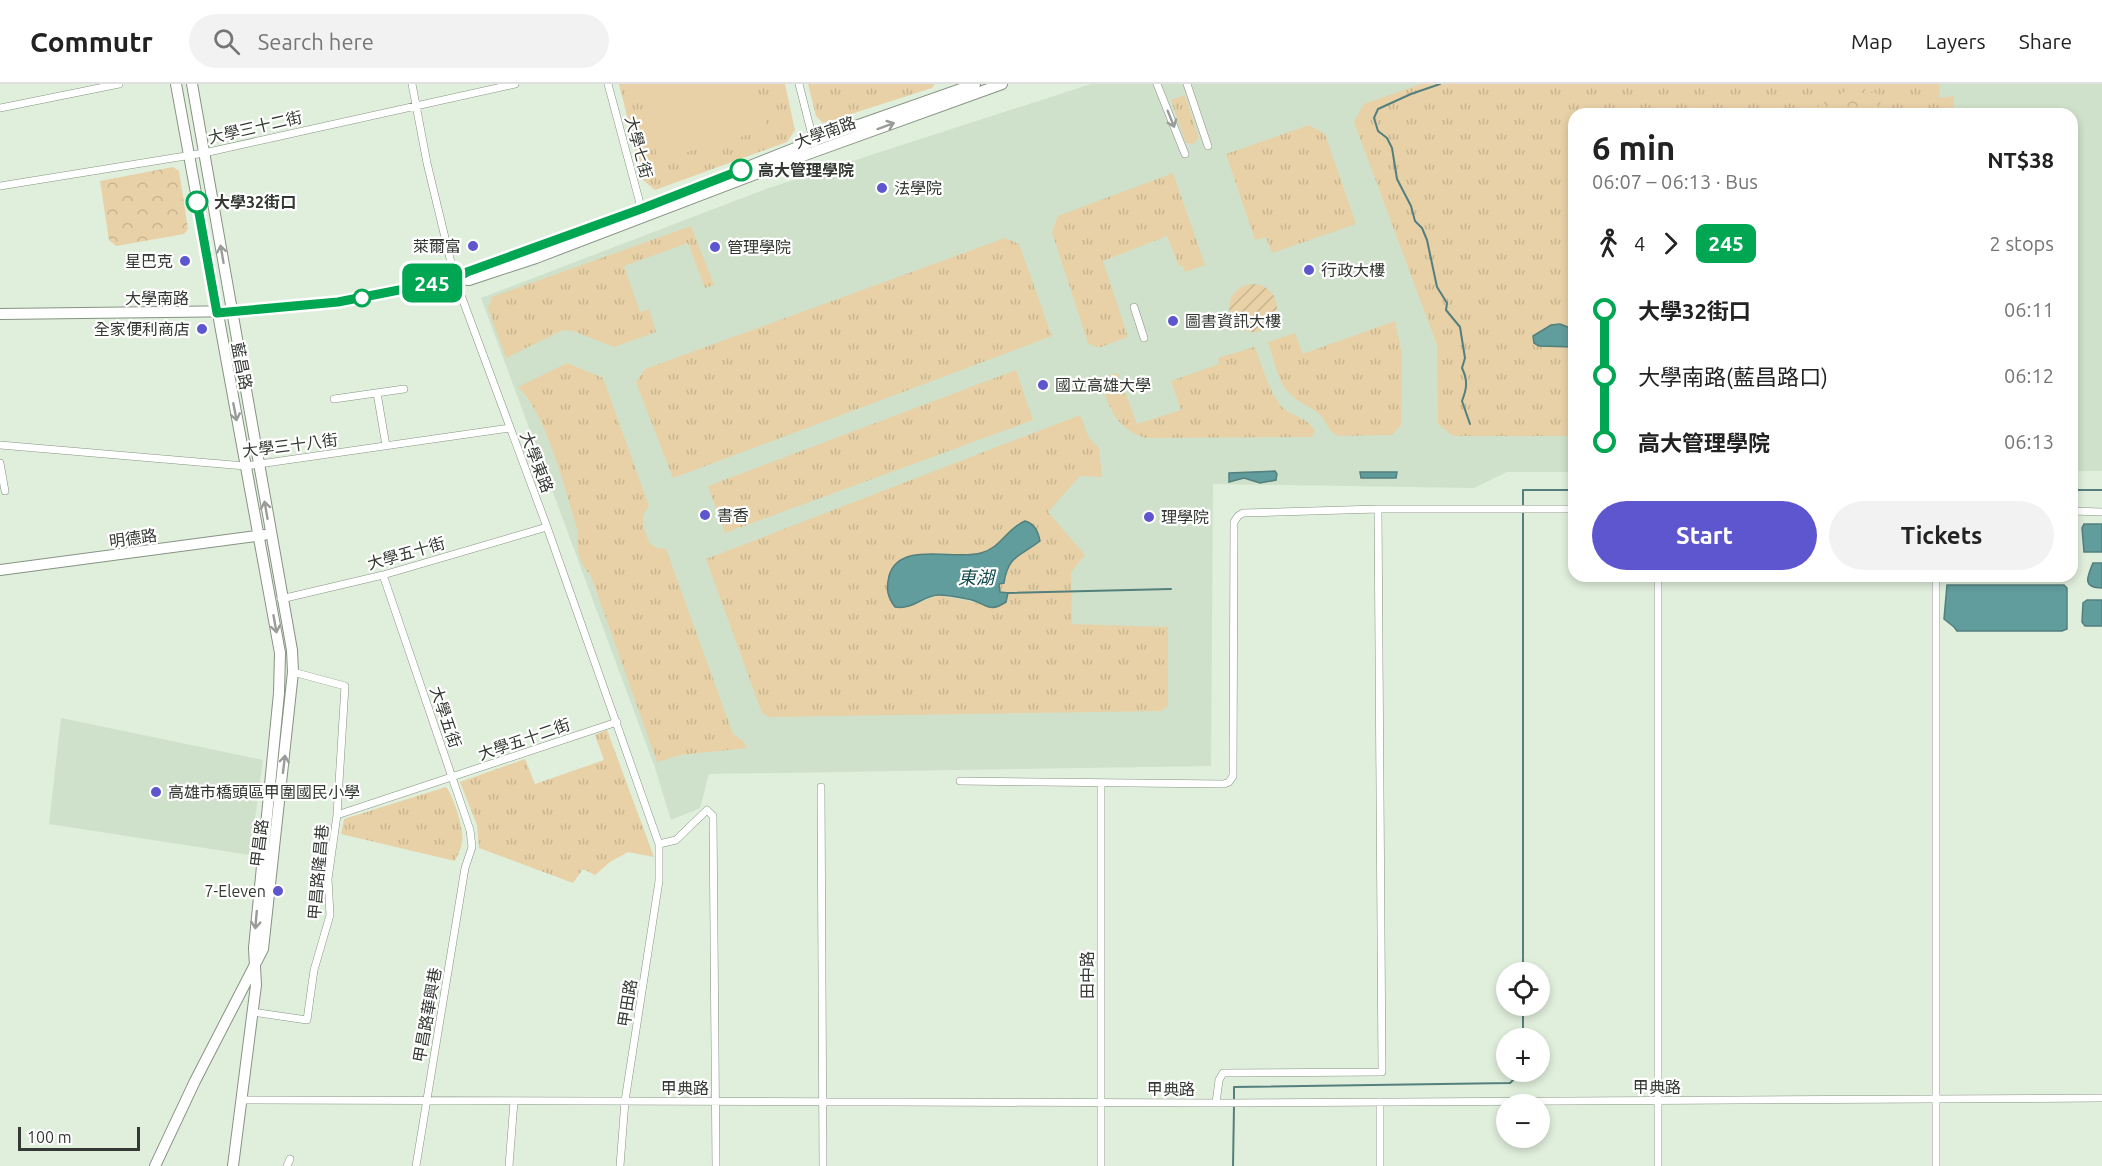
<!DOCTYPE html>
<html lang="en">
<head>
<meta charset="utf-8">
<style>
	:root { --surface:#fff; --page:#f2f2f2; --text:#222; --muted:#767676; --line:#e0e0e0; --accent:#5e56cf }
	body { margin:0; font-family:Ubuntu,"Noto Sans TC",sans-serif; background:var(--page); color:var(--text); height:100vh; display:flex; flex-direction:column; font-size:22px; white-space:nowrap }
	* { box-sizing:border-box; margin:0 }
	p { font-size:20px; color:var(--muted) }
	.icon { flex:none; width:33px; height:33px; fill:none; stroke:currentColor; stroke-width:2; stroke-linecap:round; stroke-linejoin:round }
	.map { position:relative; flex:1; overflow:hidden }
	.side { position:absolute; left:1568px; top:24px; width:510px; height:474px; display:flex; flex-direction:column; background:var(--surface); border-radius:18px; box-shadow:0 3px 9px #0003 }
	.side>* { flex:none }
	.badge { padding:0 12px; border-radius:9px; font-size:21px; line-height:39px }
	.fabs { position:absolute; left:1496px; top:878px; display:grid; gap:12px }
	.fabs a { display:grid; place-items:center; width:54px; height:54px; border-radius:50%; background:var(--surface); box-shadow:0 3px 9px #0003; font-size:30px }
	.scale { position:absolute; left:18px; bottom:15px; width:122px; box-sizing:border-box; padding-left:6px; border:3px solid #333832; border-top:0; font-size:16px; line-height:21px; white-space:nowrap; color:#333832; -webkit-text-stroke:4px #fff; paint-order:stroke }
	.map>.badge { position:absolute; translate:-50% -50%; box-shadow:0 0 0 3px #fff }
	.legs { display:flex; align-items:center; gap:9px; height:66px; padding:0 24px; font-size:20px }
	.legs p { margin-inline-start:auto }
	.overview { display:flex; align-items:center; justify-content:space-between; height:102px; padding:0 24px }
	h1 { font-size:33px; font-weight:600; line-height:45px }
	.action { display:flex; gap:12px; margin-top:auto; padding:12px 24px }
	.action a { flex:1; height:69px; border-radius:36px; background:var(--accent); color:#fff; font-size:24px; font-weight:600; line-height:69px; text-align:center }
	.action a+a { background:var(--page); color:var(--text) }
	ul { padding:0 24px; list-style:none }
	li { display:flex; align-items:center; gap:21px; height:66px; font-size:22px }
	li i { display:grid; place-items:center; width:9px; height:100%; margin:0 8px; background:currentColor }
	li i::after { content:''; width:15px; height:15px; margin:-8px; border:4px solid; border-radius:50%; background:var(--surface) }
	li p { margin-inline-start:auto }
	li:first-child i { background:linear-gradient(#0000 50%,currentColor 0) }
	li:last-child i { background:linear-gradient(currentColor 50%,#0000 0) }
	header { display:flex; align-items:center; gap:36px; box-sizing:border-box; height:84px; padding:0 30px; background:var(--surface); border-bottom:2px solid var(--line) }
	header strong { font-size:28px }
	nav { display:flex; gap:33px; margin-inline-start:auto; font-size:21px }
	.search { width:420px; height:54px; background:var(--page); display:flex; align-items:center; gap:15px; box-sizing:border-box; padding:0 21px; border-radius:33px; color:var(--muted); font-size:22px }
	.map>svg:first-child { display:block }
	.built { fill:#cfe1ca }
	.grass { fill:url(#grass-tufts); fill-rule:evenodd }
	.forest { fill:url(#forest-crowns) }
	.garden { fill:url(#garden-furrows) }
	.pitch { fill:#e8d1a7 }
	.water { fill:#619d9d; stroke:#537f7d; stroke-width:1.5 }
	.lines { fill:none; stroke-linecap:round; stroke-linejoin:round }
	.stream { stroke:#537f7d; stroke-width:2 }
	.street-casing { stroke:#869383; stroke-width:8 }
	.secondary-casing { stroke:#869383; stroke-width:12 }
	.street { stroke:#fff; stroke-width:7 }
	.secondary { stroke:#fff; stroke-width:10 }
	.oneway { stroke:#999c98 }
	.line-1-casing { stroke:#fff; stroke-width:14 }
	.line-1 { stroke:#00a651; stroke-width:9 }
	.stop-1-dot { fill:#fff; stroke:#00a651; stroke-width:3 }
	.poi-dot { fill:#5e56cf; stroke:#fff; stroke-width:2 }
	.labels { text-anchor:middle; stroke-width:4.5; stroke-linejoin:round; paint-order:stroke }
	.street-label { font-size:16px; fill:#333832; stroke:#fff }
	.stop-label { font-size:16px; font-weight:bold; fill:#333832; stroke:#fff; text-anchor:start }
	.poi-label { font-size:16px; fill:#333832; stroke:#fff; text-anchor:start }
	.water-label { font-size:18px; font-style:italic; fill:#134a4b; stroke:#fff }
</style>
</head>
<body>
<header>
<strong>Commutr</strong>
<div class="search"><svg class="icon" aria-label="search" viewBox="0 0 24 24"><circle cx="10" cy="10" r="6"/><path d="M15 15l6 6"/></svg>Search here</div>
<nav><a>Map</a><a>Layers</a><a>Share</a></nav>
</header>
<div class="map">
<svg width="2102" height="1082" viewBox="0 0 2102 1082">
	<defs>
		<pattern id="grass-tufts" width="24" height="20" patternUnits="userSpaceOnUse" patternTransform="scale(1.5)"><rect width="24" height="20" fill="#e8d1a7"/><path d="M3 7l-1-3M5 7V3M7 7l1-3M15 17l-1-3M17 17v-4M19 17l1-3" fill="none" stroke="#c7b490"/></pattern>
		<pattern id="forest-crowns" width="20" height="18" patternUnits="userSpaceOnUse" patternTransform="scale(1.5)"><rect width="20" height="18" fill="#e8d1a7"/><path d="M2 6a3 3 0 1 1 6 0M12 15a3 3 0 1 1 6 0" fill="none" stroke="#c7b490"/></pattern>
		<pattern id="garden-furrows" width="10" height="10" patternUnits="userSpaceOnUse" patternTransform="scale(1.5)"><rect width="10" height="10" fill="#e8d1a7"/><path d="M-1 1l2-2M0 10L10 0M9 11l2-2" fill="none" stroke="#c7b490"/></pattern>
	</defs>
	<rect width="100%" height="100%" fill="#e0eedc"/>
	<path class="built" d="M 1091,0 L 2102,0 L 2102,387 L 2072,387 L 2072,30 L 1574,30 L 1573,388 L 1507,388 L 1474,404 L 1213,400 L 1211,682 L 709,690 L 700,724 L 671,736 L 655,684 L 481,214 L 766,105 Z
		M 61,634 L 263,676 L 250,771 L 49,740 Z"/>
	<path class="grass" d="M 619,0 L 785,0 L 795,46 L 787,58 L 655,106 L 643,96 Z
		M 808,0 L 935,0 L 932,4 L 823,39 L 816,32 Z
		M 1421,0 L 1939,0 L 1940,14 L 1954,12 L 1954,30 L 1574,30 L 1573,352 L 1453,352 L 1438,340 L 1437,261 L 1354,38 L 1364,20 Z
		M 1185,11 L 1199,54 L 1193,60 L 1186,59 L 1171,16 Z
		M 1309,41 L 1325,50 L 1356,140 L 1272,169 L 1266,153 L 1255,156 L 1226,70 Z
		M 1173,89 L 1205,181 L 1185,188 L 1183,182 L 1179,182 L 1167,152 L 1103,177 L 1128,253 L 1098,264 L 1088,259 L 1052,148 L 1058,132 Z
		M 691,142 L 714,201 L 705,204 L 688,159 L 624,182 L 640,228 L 649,225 L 656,248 L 614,263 L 573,247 L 563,246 L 506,274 L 488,225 L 492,213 Z
		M 1005,154 L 1019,160 L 1052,252 L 673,394 L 636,298 L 645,285 Z
		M 1395,237 L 1402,270 L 1401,341 L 1392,351 L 1339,352 C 1328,348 1328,340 1321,332 C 1312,322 1298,319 1290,310 C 1277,297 1274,275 1268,258 L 1295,249 L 1303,270 Z
		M 1255,263 C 1261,279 1271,314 1284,325 C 1295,333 1308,334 1315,347 L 1312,353 L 1145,354 C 1114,343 1110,323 1099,295 L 1118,289 L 1137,340 L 1181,326 L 1171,297 L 1219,280 L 1218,274 Z
		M 567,279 L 603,294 L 649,422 L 643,431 L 643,441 L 649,459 L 657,464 L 666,465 L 733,650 L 743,657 L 747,664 L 680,671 L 657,678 L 591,492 C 579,479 576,466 578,448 C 567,411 546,328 518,303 Z
		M 1016,286 L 1033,336 L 725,449 L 708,402 Z
		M 1080,331 L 1089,354 L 1099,364 L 1102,393 L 1080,392 L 1048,428 L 1085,471 L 1071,488 L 1072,540 L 1168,543 L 1168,622 L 1161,627 L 769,633 L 762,629 L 706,475 ZM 1015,441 L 1040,457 L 1009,480 L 1004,498 L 999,500 L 1000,509 L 978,519 L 937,511 L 915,521 L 936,469 C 975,472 989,475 1015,441 Z
		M 607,646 L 654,773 L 628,768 L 610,778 L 595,791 L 583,785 L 573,799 L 479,764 L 477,741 L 460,698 L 525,675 L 535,700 L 604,676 L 595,651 Z
		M 446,703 C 453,711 465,747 462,759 C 461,765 457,772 455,777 L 341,750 L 344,735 Z"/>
	<path class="forest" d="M 1856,2 L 1880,11 L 1881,30 L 1808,30 L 1813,24 Z
		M 173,83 L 179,87 L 188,145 L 184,150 L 116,162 L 109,156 L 100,97 Z"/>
	<path class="garden" d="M1229 224a24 24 0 1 1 48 0a24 24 0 1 1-48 0Z"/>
	<path class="pitch" d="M 639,0 L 749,0 L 760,15 L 768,45 L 658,76 Z
		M 2072,270 L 2075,270 L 2074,324 L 2072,324 Z"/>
	<path class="water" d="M 1560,240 L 1573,245 L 1573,263 L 1539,262 L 1534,259 L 1533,252 L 1551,241 Z
		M 1275,387 L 1277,390 L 1276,396 L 1260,399 L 1244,394 L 1229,398 L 1229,389 Z
		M 1360,388 L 1397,388 L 1396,394 L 1361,394 Z
		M 1025,437 C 1035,440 1038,447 1040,457 C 1021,472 1008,471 1004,499 L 999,500 L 1000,508 L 1008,509 L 1006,518 C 989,529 988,521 972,516 C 962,514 949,511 939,511 C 923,511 914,526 895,523 C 887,512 886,505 889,492 C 899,456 955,477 981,469 C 1001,464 1007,444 1025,437 Z
		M 2084,440 L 2102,440 L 2102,468 L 2084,468 L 2082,444 Z
		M 2093,479 L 2102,479 L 2102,504 C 2082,504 2087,493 2093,479 Z
		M 1947,501 L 2064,501 L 2067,504 L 2067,545 L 2062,547 L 1957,547 L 1954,543 L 1944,535 Z
		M 2087,516 L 2102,516 L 2102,542 L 2085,542 L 2082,538 L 2083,519 Z"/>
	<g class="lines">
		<path class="stream" d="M 1440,0 L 1411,10 L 1378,25 L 1374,34 L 1378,47 L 1387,54 L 1392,64 L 1397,95 L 1411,122 L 1415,137 L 1422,144 L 1427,156 L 1437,203 L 1447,219 L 1446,226 L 1460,243 L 1465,274 L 1462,284 C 1468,297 1467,304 1462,317 L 1470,340
			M 2072,406 L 2102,406
			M 1523,422 L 1523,406 L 1574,406
			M 1008,509 L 1171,505
			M 1523,888 L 1523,428
			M 1523,954 L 1523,921
			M 1234,1016 L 1234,1003 L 1510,999 L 1523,987
			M 1233,1082 L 1234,1022"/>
		<defs>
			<path id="street" d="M 412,0 L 427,79 L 455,195 L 547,443 L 659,760 L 659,797 L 625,1017 L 620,1082
				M 608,0 L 642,127
				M 799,0 L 814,59
				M 1157,0 L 1185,70
				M 1187,0 L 1208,62
				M 0,24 L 119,0
				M 0,102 L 204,69 L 515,0
				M 1134,223 L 1144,254
				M 377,309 L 386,362
				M 334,315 L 404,305
				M 0,361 L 245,382 L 510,344
				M 0,379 L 5,407
				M 2072,427 L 2102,428
				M 383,491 L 470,746 L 472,763 L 465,784 L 416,1082
				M 1658,492 L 1658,1082
				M 1936,492 L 1936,1082
				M 281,515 L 383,491 L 547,443
				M 960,697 L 1224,700 L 1229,698 L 1233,692 L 1234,438 L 1238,432 L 1243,429 L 1378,425 L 1574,425
				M 1101,699 L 1101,1082
				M 821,703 L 823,1082
				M 337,731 L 617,638
				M 659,760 L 676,756 L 707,726 L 713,732 L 716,1082
				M 252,928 L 307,936 L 314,886 L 330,831 L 328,795 L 337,731 L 345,602 L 293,588
				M 241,1016 L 1221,1019 L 2102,1014
				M 1380,1018 L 1380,1082
				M 1216,1019 L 1219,996 L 1223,989 L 1382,988 L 1378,425
				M 287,1082 L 290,1075
				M 509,1082 L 514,1017"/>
			<path id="secondary" d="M 176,0 L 280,569 L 279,609 L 254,864 L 256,901 L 233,1082
				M 456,195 L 467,188 L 631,129 L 813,57 L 975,0
				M 0,230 L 248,227 L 338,218 L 438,198 L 455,195 L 469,196 L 536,174 L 808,70 L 1002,0
				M 0,486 L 264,451
				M 155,1082 L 195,997 L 263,865 L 293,588 L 292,566 L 192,0"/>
		</defs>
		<use href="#street" class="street-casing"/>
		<use href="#secondary" class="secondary-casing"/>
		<use href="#street" class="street"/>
		<use href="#secondary" class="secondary"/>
	</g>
	<defs><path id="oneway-shaft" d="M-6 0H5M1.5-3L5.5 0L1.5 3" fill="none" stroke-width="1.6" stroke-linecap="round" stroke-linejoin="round" transform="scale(1.5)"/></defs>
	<g class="oneway">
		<use href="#oneway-shaft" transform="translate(1171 35) rotate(68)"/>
		<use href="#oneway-shaft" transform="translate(886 42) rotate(-20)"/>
		<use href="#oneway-shaft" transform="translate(222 170) rotate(-100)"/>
		<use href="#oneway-shaft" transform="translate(235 328) rotate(79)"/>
		<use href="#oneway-shaft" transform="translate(266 426) rotate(-100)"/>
		<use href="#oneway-shaft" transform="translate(275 540) rotate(80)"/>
		<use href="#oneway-shaft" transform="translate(284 680) rotate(-83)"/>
		<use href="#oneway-shaft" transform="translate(256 836) rotate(95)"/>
	</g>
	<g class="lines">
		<defs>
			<path id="line-1" d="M 197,118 L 217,229 L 338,218 L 455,195 L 467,188 L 641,125 L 741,86"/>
		</defs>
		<use href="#line-1" class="line-1-casing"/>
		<use href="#line-1" class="line-1"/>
	</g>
	<g class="stop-1-dot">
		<circle cx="741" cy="86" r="10"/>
		<circle cx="197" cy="118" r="10"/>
		<circle cx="362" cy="214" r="8"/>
	</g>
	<g class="poi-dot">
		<circle cx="882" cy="104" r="6"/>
		<circle cx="473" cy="162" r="6"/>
		<circle cx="715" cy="163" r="6"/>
		<circle cx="185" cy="177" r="6"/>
		<circle cx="1309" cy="186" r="6"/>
		<circle cx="1173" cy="237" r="6"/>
		<circle cx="202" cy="245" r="6"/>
		<circle cx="1043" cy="301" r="6"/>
		<circle cx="705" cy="431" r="6"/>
		<circle cx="1149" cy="433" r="6"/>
		<circle cx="156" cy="708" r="6"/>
		<circle cx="278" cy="807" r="6"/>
	</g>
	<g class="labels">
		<g class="street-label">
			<text transform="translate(255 43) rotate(-13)" y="6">大學三十二街</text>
			<text transform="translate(825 48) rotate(-20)" y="6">大學南路</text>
			<text transform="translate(639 63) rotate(75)" y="6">大學七街</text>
			<text x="157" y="220">大學南路</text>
			<text transform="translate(242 282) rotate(79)" y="6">藍昌路</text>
			<text transform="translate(290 361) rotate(-7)" y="6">大學三十八街</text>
			<text transform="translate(537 378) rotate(69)" y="6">大學東路</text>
			<text transform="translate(133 454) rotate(-8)" y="6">明德路</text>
			<text transform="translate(406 469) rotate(-16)" y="6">大學五十街</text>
			<text transform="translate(446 633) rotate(71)" y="6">大學五街</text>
			<text transform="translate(524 655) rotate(-19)" y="6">大學五十二街</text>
			<text transform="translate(259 759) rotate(-83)" y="6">甲昌路</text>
			<text transform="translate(318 788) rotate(-85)" y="6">甲昌路隆昌巷</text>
			<text transform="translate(1087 891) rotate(-90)" y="6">田中路</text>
			<text transform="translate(627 919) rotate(-81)" y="6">甲田路</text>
			<text transform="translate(427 931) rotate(-80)" y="6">甲昌路華興巷</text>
			<text x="1657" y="1009">甲典路</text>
			<text x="685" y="1010">甲典路</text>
			<text x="1171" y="1011">甲典路</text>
		</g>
		<g class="stop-label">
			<text x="758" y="92">高大管理學院</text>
			<text x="214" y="124">大學32街口</text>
		</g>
		<g class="poi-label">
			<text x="894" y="110">法學院</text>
			<text x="461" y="168" text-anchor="end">萊爾富</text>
			<text x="727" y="169">管理學院</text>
			<text x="173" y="183" text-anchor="end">星巴克</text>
			<text x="1321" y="192">行政大樓</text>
			<text x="1185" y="243">圖書資訊大樓</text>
			<text x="190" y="251" text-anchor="end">全家便利商店</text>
			<text x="1055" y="307">國立高雄大學</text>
			<text x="717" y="437">書香</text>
			<text x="1161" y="439">理學院</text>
			<text x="168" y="714">高雄市橋頭區甲圍國民小學</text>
			<text x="266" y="813" text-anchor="end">7-Eleven</text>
		</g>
		<g class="water-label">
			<text x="976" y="500">東湖</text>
		</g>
	</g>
</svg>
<div class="fabs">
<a><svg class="icon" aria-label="locate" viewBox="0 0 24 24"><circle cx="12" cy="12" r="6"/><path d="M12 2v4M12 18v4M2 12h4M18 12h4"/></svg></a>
<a>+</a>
<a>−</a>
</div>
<div class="scale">100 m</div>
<b class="badge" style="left:432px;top:199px;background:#00a651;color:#fff">245</b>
<section class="side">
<div class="overview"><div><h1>6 min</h1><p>06:07 – 06:13 · Bus</p></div><b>NT$38</b></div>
<div class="legs"><svg class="icon" aria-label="walk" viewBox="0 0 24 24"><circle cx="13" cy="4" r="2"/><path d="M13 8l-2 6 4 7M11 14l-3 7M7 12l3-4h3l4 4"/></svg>4<svg class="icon" aria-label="forward" viewBox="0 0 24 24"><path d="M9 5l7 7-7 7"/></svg><b class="badge" style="background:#00a651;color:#fff">245</b><p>2 stops</p></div>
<ul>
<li><i style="color:#00a651"></i><b>大學32街口</b><p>06:11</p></li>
<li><i style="color:#00a651"></i><span>大學南路(藍昌路口)</span><p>06:12</p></li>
<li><i style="color:#00a651"></i><b>高大管理學院</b><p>06:13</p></li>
</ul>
<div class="action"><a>Start</a><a>Tickets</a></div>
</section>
</div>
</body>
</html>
